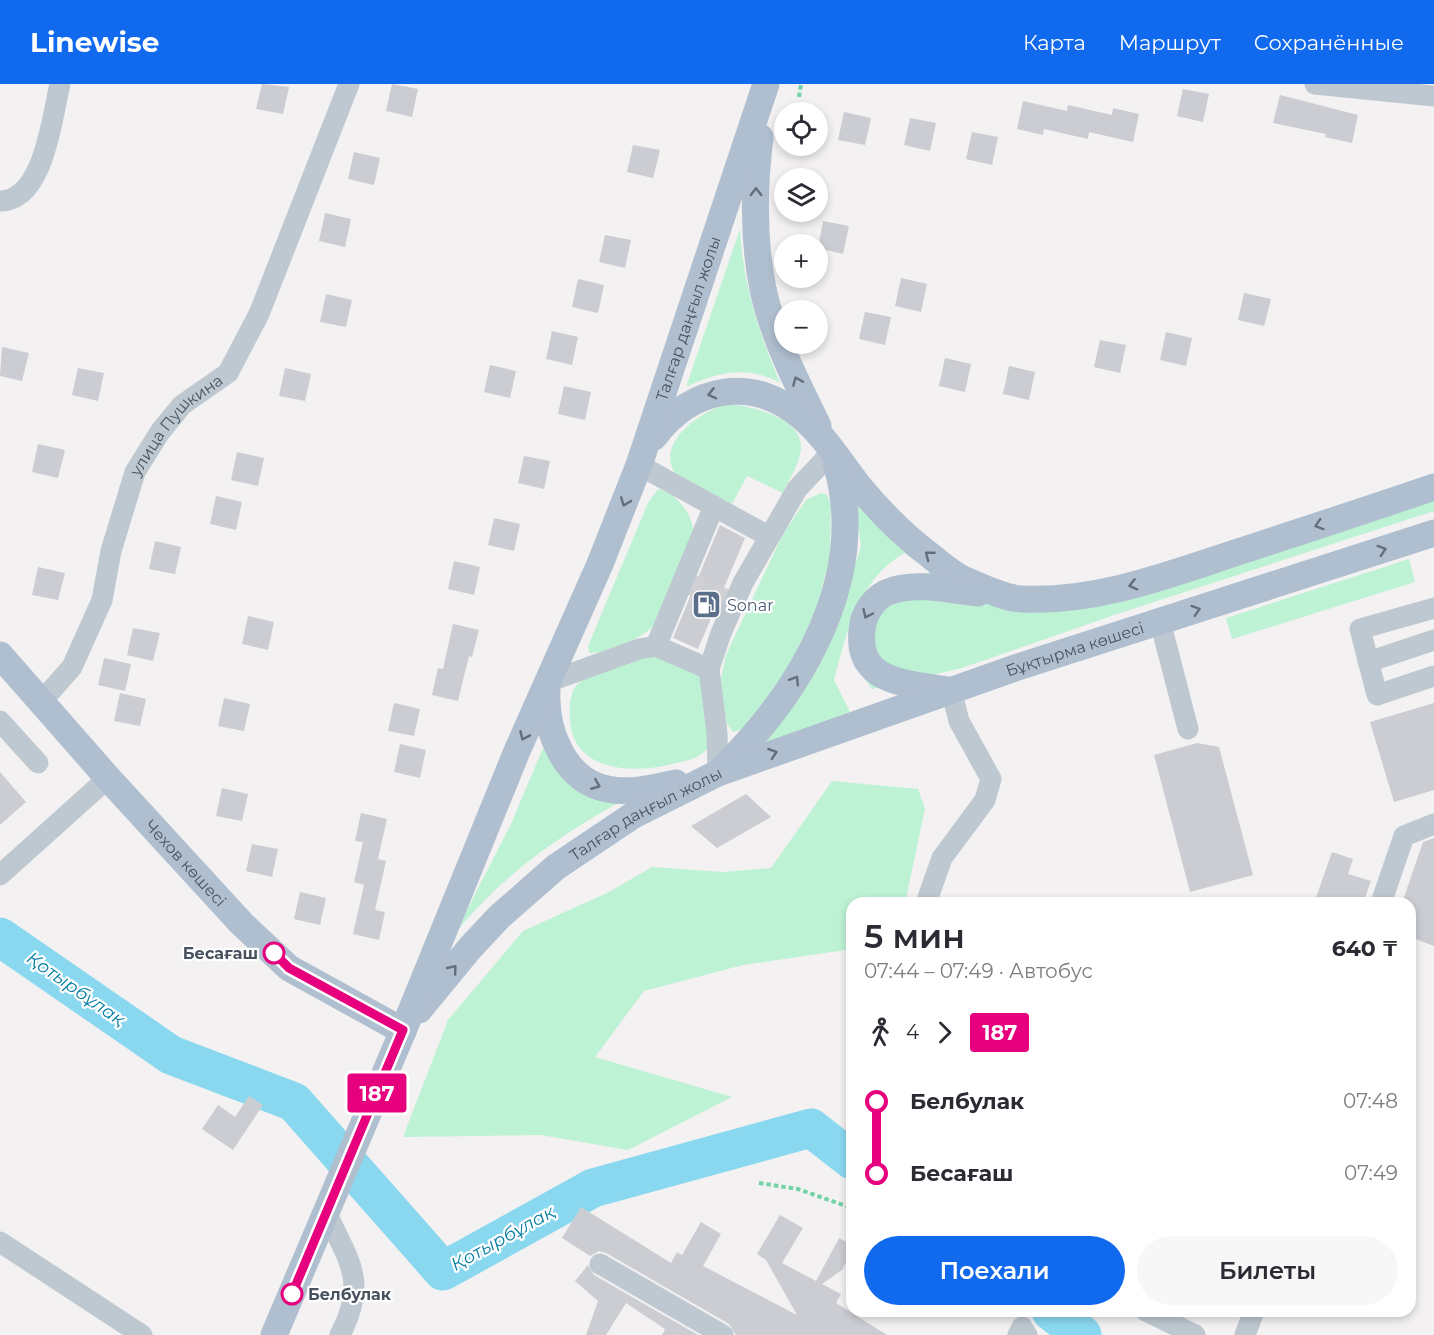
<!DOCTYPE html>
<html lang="ru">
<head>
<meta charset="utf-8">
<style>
	:root { --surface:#fff; --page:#f7f7f7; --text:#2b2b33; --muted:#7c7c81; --accent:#116aed }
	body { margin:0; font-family:Montserrat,sans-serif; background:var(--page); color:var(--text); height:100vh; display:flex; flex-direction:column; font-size:22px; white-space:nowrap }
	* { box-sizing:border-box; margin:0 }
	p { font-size:20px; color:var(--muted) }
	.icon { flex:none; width:33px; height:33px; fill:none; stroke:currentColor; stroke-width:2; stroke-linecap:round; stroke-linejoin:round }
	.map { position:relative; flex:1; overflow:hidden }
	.drawer { position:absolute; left:846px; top:813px; width:570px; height:420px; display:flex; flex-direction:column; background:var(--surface); border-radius:18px; box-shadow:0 3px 9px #0003 }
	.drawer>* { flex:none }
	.badge { padding:0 12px; border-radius:4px; font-size:21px; line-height:39px }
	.fabs { position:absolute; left:774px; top:18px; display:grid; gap:12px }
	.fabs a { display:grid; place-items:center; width:54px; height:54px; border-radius:50%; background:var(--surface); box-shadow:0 3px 9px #0003; font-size:30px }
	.map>.badge { position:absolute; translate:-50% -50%; box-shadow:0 0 0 3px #fff }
	.legs { display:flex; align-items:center; gap:9px; height:66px; padding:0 18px; font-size:20px }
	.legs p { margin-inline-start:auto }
	.overview { display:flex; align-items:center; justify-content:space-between; height:102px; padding:0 18px }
	h1 { font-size:33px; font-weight:600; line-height:45px }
	.button { display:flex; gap:12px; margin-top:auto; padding:12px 18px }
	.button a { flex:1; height:69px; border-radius:36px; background:var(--accent); color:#fff; font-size:24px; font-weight:600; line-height:69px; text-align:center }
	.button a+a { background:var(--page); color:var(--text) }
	ul { padding:0 18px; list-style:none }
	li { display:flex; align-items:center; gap:21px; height:72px; font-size:22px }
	li i { display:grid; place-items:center; width:9px; height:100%; margin:0 8px; background:currentColor }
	li i::after { content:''; width:15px; height:15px; margin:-8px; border:4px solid; border-radius:50%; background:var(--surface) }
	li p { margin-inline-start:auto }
	li:first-child i { background:linear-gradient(#0000 50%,currentColor 0) }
	li:last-child i { background:linear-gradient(currentColor 50%,#0000 0) }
	header { display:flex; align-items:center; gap:36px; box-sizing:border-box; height:84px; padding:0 30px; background:var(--accent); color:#fff }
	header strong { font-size:28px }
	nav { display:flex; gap:33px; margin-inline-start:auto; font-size:21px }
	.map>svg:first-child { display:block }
	.green { fill:#bef2d4 }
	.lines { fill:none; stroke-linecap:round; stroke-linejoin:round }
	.river { stroke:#8ad8f0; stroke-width:39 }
	.building { fill:#cbcdd3 }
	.minor-tunnel { stroke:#d1d1d4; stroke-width:21; stroke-dasharray:21 10; stroke-linecap:butt }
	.path { stroke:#74d2a7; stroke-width:4; stroke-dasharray:4.5 3; stroke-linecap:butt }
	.minor { stroke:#bec8d0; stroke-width:21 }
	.major { stroke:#b0bfd0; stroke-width:27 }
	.oneway { stroke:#626e7b }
	.line-1-casing { stroke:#fff; stroke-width:14 }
	.line-1 { stroke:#e6007e; stroke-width:9 }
	.stop-1-dot { fill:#fff; stroke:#e6007e; stroke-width:3 }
	.labels { text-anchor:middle; stroke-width:4.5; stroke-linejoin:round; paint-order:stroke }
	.street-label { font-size:16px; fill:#48535f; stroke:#fff }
	.service-label { font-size:16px; fill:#4e5e75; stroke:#fff; text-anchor:start }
	.stop-label { font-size:16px; font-weight:bold; fill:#48535f; stroke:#fff; text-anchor:end }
	.water-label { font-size:18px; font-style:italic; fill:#077ea4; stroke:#fff }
</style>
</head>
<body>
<header>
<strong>Linewise</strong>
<nav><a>Карта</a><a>Маршрут</a><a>Сохранённые</a></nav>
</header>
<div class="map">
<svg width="1434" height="1251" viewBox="0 0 1434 1251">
	<rect width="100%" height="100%" fill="#f3f1f1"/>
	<path class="green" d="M 740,145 C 743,200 759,249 780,299 C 748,281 718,288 686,303 Z
		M 726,320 C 749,322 803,332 801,365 C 800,379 789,395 783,409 L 747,392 L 732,420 L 676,390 C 654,360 700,328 726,320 Z
		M 658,405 C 675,408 692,429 693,446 L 656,539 C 646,553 606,570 589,569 L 588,562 L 648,419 Z
		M 821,409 L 827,411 L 831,421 L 830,472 L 817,523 L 787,589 L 743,645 L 733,648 L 727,640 L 720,600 L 726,571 L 783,450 L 806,416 Z
		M 1434,414 L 1434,427 L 1117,530 L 962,584 L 872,605 L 856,583 L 863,544 L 906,493 L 933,488 L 1009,522 Z
		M 855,416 L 906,468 C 859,494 847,547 834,596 L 850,628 L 745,669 L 835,540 L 861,463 Z
		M 1409,475 L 1415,498 L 1232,555 L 1226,534 Z
		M 657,571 L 703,593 L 708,663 C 701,675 684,677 672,680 C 634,690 574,688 570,637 C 569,627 569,611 576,602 C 588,587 638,574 657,571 Z
		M 543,664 L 562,691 L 627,714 C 559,751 505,789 455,849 L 511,740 Z
		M 832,697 L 918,705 L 925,725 L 905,819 L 852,819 L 852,865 L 743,881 L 644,907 L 595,973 L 732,1013 L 628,1066 L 541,1051 L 403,1053 L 448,936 L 523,847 L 609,808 L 652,783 L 723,788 L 771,784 Z"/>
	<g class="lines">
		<path class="river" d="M 0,853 L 171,971 L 294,1018 L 443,1187 L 593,1104 L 811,1044 L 852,1076
			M 1051,1227 L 1082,1251"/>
	</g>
	<path class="building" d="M 262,0 L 289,3 L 283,30 L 256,25 Z
		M 392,0 L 418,5 L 412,33 L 386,27 Z
		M 1183,5 L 1209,10 L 1203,38 L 1177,32 Z
		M 1280,11 L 1358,31 L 1352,59 L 1325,53 L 1326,50 L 1273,39 Z
		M 1023,17 L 1067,27 L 1068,21 L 1112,31 L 1113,24 L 1139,30 L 1133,58 L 1089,48 L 1088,55 L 1044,45 L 1043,51 L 1017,45 Z
		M 844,28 L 871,34 L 865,61 L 838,56 Z
		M 910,34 L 936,39 L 930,67 L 904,61 Z
		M 972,48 L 998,53 L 992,81 L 966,75 Z
		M 633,61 L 660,66 L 653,94 L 627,88 Z
		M 354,68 L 380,74 L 374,101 L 348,95 Z
		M 325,129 L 351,135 L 345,163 L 319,157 Z
		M 823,137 L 849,142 L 843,170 L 818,164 Z
		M 605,151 L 631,156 L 625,184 L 599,178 Z
		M 901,194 L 927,200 L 921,228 L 895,222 Z
		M 578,195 L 604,201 L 598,229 L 572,223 Z
		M 1244,209 L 1271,215 L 1264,242 L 1238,236 Z
		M 326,210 L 352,216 L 346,243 L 320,238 Z
		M 865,228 L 891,233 L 885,261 L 859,255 Z
		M 552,247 L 578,253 L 572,281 L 546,275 Z
		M 1166,248 L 1192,254 L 1186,282 L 1160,276 Z
		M 1100,256 L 1126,261 L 1120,289 L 1094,283 Z
		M 2,263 L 29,269 L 22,297 L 0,292 Z
		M 945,274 L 971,280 L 965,308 L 939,302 Z
		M 490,281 L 516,287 L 510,314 L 484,308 Z
		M 1009,282 L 1035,288 L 1029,316 L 1003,310 Z
		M 78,284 L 104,289 L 98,317 L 72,311 Z
		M 285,284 L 311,290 L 305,317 L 279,312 Z
		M 564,302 L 591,308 L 585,336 L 558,330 Z
		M 38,360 L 65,366 L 58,394 L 32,388 Z
		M 237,368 L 264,374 L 258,402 L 231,396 Z
		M 524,372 L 550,377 L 544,405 L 518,399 Z
		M 216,412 L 242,418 L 236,446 L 210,440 Z
		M 494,434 L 520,440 L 514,467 L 488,461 Z
		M 720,441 L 745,454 L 698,565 L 673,554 Z
		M 155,457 L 181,463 L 175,490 L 149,485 Z
		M 454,477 L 480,483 L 474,511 L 448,505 Z
		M 38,483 L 65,489 L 58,516 L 32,511 Z
		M 248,532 L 274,538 L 268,566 L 242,560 Z
		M 453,540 L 479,546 L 472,573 L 469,572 L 458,617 L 432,611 L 438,584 L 443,585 Z
		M 133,544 L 160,549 L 153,577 L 127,571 Z
		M 104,574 L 131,580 L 125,607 L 98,601 Z
		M 120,609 L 146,615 L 140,642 L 114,637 Z
		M 224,614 L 250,620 L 244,647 L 218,642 Z
		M 394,619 L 420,625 L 414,652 L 388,647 Z
		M 1434,619 L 1434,706 L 1394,718 L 1370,638 Z
		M 1197,659 L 1219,663 L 1253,791 L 1190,808 L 1154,671 Z
		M 400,660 L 426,666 L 420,694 L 394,688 Z
		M 0,688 L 26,718 L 0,741 Z
		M 222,704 L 248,710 L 242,737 L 216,732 Z
		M 746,710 L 771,733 L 717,764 L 691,742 Z
		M 361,729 L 387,735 L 378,775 L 386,777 L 375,826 L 385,828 L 379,856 L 353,850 L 364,801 L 354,798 L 363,758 L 355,757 Z
		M 1434,754 L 1434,862 L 1410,853 L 1410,819 L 1402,819 L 1423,758 Z
		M 252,760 L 278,765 L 272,793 L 246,787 Z
		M 1332,768 L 1353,775 L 1348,790 L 1371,797 L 1363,819 L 1314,819 Z
		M 300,808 L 326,814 L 320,841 L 294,835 Z
		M 249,1012 L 263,1021 L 233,1066 L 202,1045 L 218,1021 L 235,1033 Z
		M 581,1123 L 671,1179 L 677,1168 L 682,1171 L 701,1138 L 721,1150 L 703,1182 L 797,1231 L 766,1176 L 757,1170 L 780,1131 L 803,1144 L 782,1179 L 816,1197 L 839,1154 L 852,1161 L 852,1168 L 842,1186 L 822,1200 L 841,1210 L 836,1219 L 887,1251 L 736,1251 L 729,1240 L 606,1169 L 599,1167 L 590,1172 L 562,1154 Z
		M 588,1181 L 594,1191 L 698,1251 L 662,1251 L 665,1245 L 626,1219 L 606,1251 L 586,1251 L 598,1217 L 575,1197 Z"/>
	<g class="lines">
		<path class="minor-tunnel" d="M 683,497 L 734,519"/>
		<path class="path" d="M 799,13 L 801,0
			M 759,1099 L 798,1105 L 852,1124"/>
		<g class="minor">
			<path d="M 1315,0 L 1434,12"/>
			<path d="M 0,117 C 44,117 52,33 60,0"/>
			<path d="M 639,381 L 768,452"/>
			<path d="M 1434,524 L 1360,545 L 1377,611 L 1434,592"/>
			<path d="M 1160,537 L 1188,645"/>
			<path d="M 656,562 L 714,422"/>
			<path d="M 1368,578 L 1434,556"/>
			<path d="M 548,598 L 639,565 L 656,562 L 709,585"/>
			<path id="s1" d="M 41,618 L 72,583 L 102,516 L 111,467 L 135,388 L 160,348 L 182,321 L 228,289 L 259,230 L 349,0"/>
			<path d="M 0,637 L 38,679"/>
			<path d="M 718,689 L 717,649 L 709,585 L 721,549 L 743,499 L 797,405 L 833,367"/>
			<path d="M 0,791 L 108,694"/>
			<path d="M 926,819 L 942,774 L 985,716 L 991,695 L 959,637 L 951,606"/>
			<path d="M 1381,819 L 1404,752 L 1434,740"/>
			<path d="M 326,1128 C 349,1178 368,1197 340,1251"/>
			<path d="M 0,1158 L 142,1251"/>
			<path d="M 600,1180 L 723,1251"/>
			<path d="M 1146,1227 L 1195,1251"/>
			<path d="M 1018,1251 L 1022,1243 L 1027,1251"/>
			<path d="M 1245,1251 L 1254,1227"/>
		</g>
		<g class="major">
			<path d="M 760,53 C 754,102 753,156 763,205 C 773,253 797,299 818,342"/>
			<path d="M 654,353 C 692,302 753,291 803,334 C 825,353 840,378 858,401 C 880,428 904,452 932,473 C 942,481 953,491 965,496 C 982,503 1003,514 1021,515 C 1097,519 1170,490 1241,467 C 1305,446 1370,425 1434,403"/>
			<path id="s2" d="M 0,571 L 108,694 L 242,840 L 289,884 L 403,947"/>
			<path d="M 547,606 C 545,645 563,696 607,705 C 630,710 653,704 676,699"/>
			<path d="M 948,606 C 904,599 852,599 863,539 C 866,527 875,513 888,508 C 915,497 950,506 978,509"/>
			<path d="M 723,684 C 802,607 870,492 836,379"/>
			<path id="s3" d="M 419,926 L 470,864 L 499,833 L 556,783 L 632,732 L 718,689 L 1015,584 L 1434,449"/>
			<path id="s4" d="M 274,1251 L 403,947 L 517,667 L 600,480 L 639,381 L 766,0"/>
		</g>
	</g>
	<defs><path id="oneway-chevron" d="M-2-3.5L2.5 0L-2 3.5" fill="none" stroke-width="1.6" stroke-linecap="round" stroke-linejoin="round" transform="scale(1.5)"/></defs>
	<g class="oneway">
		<use href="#oneway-chevron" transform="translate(756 108) rotate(-91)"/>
		<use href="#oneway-chevron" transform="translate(797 297) rotate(-113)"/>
		<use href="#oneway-chevron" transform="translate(712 310) rotate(165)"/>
		<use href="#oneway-chevron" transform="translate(625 418) rotate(111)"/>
		<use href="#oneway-chevron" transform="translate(1319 441) rotate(162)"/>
		<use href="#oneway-chevron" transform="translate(1382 466) rotate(-18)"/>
		<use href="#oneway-chevron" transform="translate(929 471) rotate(-142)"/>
		<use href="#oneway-chevron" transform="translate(1133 501) rotate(166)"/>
		<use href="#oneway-chevron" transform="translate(1196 526) rotate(-18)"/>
		<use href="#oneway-chevron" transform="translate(867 530) rotate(115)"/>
		<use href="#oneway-chevron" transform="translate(795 596) rotate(-58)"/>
		<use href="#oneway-chevron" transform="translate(524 652) rotate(114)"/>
		<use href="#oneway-chevron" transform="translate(773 669) rotate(-19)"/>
		<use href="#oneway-chevron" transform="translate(596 701) rotate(22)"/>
		<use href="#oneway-chevron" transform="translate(453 885) rotate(-51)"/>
	</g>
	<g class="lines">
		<defs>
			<path id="line-1" d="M 274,869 L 289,884 L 403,946 L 292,1210"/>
		</defs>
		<use href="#line-1" class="line-1-casing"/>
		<use href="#line-1" class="line-1"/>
	</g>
	<defs>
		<symbol id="fuel-square" viewBox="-11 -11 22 22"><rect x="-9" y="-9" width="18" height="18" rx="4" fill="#5c6f8a" stroke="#fff"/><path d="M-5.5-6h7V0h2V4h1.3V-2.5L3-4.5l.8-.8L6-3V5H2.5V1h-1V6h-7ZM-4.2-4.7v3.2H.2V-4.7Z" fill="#fff"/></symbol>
	</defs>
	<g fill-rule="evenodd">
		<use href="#fuel-square" x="690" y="504" width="33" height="33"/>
	</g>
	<g class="stop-1-dot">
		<circle cx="274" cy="869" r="10"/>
		<circle cx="292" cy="1210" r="10"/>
	</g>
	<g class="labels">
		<g class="street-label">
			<text dy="6" stroke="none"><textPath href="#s4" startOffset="1098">Талғар даңғыл жолы</textPath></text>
			<text dy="6" stroke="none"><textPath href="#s1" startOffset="316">улица Пушкина</textPath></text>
			<text dy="6" stroke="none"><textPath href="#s3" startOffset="764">Бұқтырма көшесі</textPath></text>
			<text dy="6" stroke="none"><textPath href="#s3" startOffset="303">Талғар даңғыл жолы</textPath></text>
			<text dy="6" stroke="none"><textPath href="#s2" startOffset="279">Чехов көшесі</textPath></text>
		</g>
		<g class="service-label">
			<text x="727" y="527">Sonar</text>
		</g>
		<g class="stop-label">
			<text x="258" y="875">Бесағаш</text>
			<text x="308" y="1216" text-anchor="start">Белбулак</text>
		</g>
		<g class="water-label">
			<text transform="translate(76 905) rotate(35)" y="6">Қотырбұлақ</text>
			<text transform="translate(503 1154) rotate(-29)" y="6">Қотырбұлақ</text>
		</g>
	</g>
</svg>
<div class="fabs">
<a><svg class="icon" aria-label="locate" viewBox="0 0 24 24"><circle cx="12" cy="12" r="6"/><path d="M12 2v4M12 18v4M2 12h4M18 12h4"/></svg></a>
<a><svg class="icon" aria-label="layers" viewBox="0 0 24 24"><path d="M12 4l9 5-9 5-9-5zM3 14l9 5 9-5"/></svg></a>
<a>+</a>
<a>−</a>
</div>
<b class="badge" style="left:377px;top:1009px;background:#e6007e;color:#fff">187</b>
<section class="drawer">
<div class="overview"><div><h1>5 мин</h1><p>07:44 – 07:49 · Автобус</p></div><b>640 ₸</b></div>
<div class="legs"><svg class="icon" aria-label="walk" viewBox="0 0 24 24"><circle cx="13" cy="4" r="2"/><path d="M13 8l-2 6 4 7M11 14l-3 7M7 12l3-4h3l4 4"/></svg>4<svg class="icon" aria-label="forward" viewBox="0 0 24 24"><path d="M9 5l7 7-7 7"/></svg><b class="badge" style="background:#e6007e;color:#fff">187</b></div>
<ul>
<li><i style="color:#e6007e"></i><b>Белбулак</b><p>07:48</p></li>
<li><i style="color:#e6007e"></i><b>Бесағаш</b><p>07:49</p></li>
</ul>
<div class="button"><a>Поехали</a><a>Билеты</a></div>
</section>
</div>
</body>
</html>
